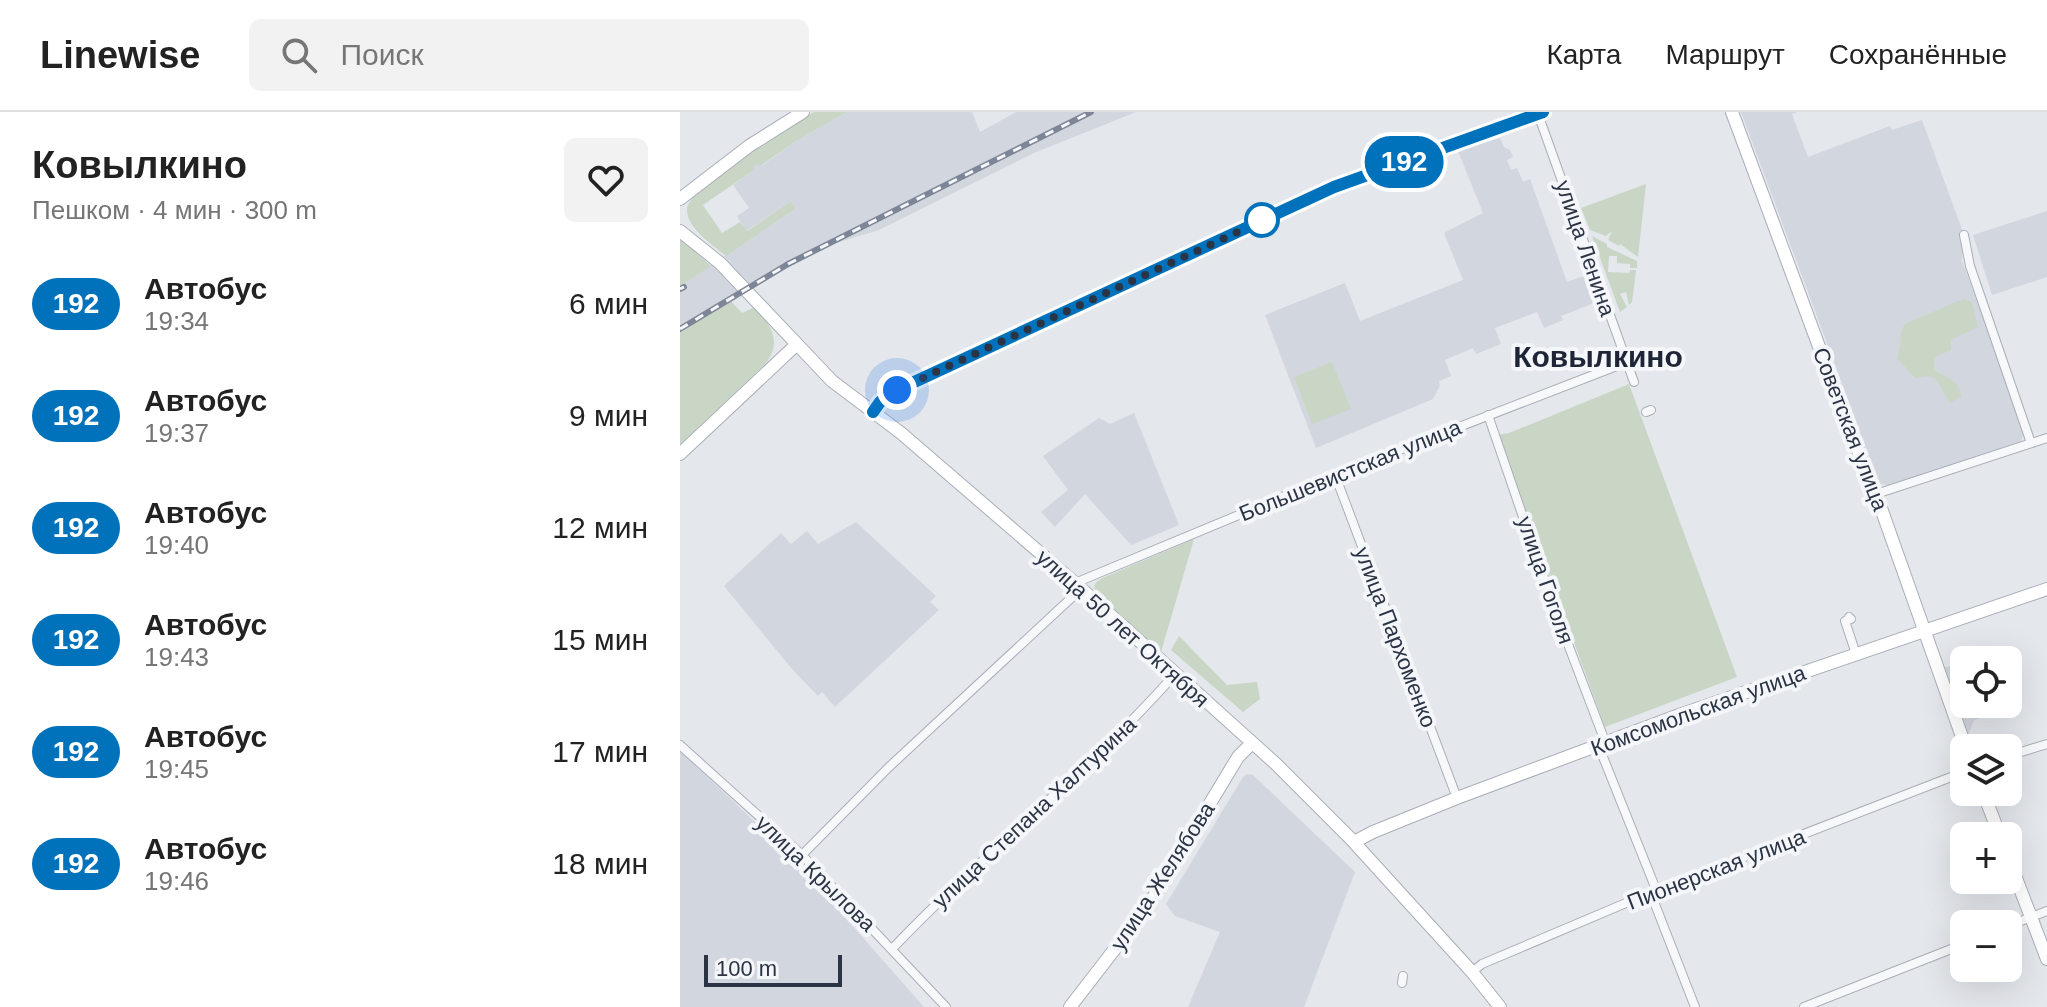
<!DOCTYPE html>
<html lang="ru">
<head>
<meta charset="utf-8">
<style>
	:root { --surface:#fff; --page:#f2f2f2; --text:#222; --muted:#767676; --line:#e0e0e0 }
	body { margin:0; font-family:Arial,sans-serif; background:var(--page); color:var(--text); height:100vh; display:flex; flex-direction:column; font-size:30px; white-space:nowrap }
	* { box-sizing:border-box; margin:0 }
	p { font-size:26px; color:var(--muted) }
	.icon { flex:none; width:44px; height:44px; fill:none; stroke:currentColor; stroke-width:2; stroke-linecap:round; stroke-linejoin:round }
	.map { position:relative; flex:1; overflow:hidden }
	.sheet { display:flex; flex-direction:column; background:var(--surface); width:680px }
	.sheet>* { flex:none }
	.badge { padding:0 16px; border-radius:26px; font-size:28px; line-height:52px }
	.tools { position:absolute; left:1270px; top:534px; display:grid; gap:16px }
	.tools a { display:grid; place-items:center; width:72px; height:72px; border-radius:12px; background:var(--surface); box-shadow:0 8px 32px #0002; font-size:40px }
	.scale { position:absolute; left:24px; bottom:20px; width:138px; box-sizing:border-box; padding-left:8px; border:4px solid #2b3445; border-top:0; font-size:22px; line-height:28px; white-space:nowrap; color:#2b3445; -webkit-text-stroke:6px #f4f6f9; paint-order:stroke }
	.you { position:absolute; width:40px; height:40px; margin:-20px; border:6px solid #fff; border-radius:50%; background:#1a73e8; box-shadow:0 0 0 12px #1a73e833 }
	.map>.badge { position:absolute; translate:-50% -50%; box-shadow:0 0 0 4px #fff }
	.round { display:grid; place-items:center; flex:none; width:84px; height:84px; border-radius:12px; background:var(--page) }
	.head { display:flex; align-items:center; justify-content:space-between; height:136px; padding:0 32px }
	h1 { font-size:38px; font-weight:600; line-height:60px }
	ul { padding:0; list-style:none }
	li { display:flex; align-items:center; gap:24px; height:112px; padding:0 32px }
	li div { flex:1 }
	li b { display:block; font-size:30px }
	li em { font-style:normal }
	li .badge { min-width:88px; font-weight:700; text-align:center }
	header { display:flex; align-items:center; gap:48px; box-sizing:border-box; height:112px; padding:0 40px; background:var(--surface); border-bottom:2px solid var(--line) }
	header strong { font-size:38px }
	nav { display:flex; gap:44px; margin-inline-start:auto; font-size:28px }
	.search { width:560px; height:72px; background:var(--page); display:flex; align-items:center; gap:20px; box-sizing:border-box; padding:0 28px; border-radius:12px; color:var(--muted); font-size:30px }
	main { display:flex; flex:1; min-height:0 }
	.map>svg:first-child { display:block }
	.built { fill:#d2d6de }
	.green { fill:#c9d6c5 }
	.lines { fill:none; stroke-linecap:round; stroke-linejoin:round }
	.street-casing { stroke:#a9aeb7; stroke-width:10 }
	.secondary-casing { stroke:#a9aeb7; stroke-width:14 }
	.street { stroke:#f7f8fa; stroke-width:8 }
	.secondary { stroke:#fff; stroke-width:12 }
	.rail-casing { stroke:#7d8696; stroke-width:6 }
	.rail { stroke:#f4f6f9; stroke-width:3; stroke-dasharray:9; stroke-linecap:butt }
	.line-casing { stroke:#fff; stroke-width:18 }
	.line { stroke:#0072bc; stroke-width:12 }
	.walk { stroke:#2b3445; stroke-width:8; stroke-dasharray:0 14.4 }
	.stop-dot { fill:#fff; stroke:#0072bc; stroke-width:4 }
	.labels { text-anchor:middle; stroke-width:8; stroke-linejoin:round; paint-order:stroke }
	.street-label { font-size:22px; fill:#2b3445; stroke:#f4f6f9 }
	.district-label { font-size:30px; font-weight:bold; fill:#1d2536; stroke:#f4f6f9 }
</style>
</head>
<body>
<header>
<strong>Linewise</strong>
<div class="search"><svg class="icon" aria-label="search" viewBox="0 0 24 24"><circle cx="10" cy="10" r="6"/><path d="M15 15l6 6"/></svg>Поиск</div>
<nav><a>Карта</a><a>Маршрут</a><a>Сохранённые</a></nav>
</header>
<main>
<section class="sheet">
<div class="head"><div><h1>Ковылкино</h1><p>Пешком · 4 мин · 300 m</p></div><a class="round"><svg class="icon" aria-label="heart" viewBox="0 0 24 24"><path d="M12 20l-8-8c-3-5 5-10 8-4 3-6 11-1 8 4z"/></svg></a></div>
<ul>
<li><span class="badge" style="background:#0072bc;color:#fff">192</span><div><b>Автобус</b><p>19:34</p></div><em>6 мин</em></li>
<li><span class="badge" style="background:#0072bc;color:#fff">192</span><div><b>Автобус</b><p>19:37</p></div><em>9 мин</em></li>
<li><span class="badge" style="background:#0072bc;color:#fff">192</span><div><b>Автобус</b><p>19:40</p></div><em>12 мин</em></li>
<li><span class="badge" style="background:#0072bc;color:#fff">192</span><div><b>Автобус</b><p>19:43</p></div><em>15 мин</em></li>
<li><span class="badge" style="background:#0072bc;color:#fff">192</span><div><b>Автобус</b><p>19:45</p></div><em>17 мин</em></li>
<li><span class="badge" style="background:#0072bc;color:#fff">192</span><div><b>Автобус</b><p>19:46</p></div><em>18 мин</em></li>
</ul>
</section>
<div class="map">
<svg width="1367" height="895" viewBox="0 0 1367 895">
	<rect width="100%" height="100%" fill="#e4e7ec"/>
	<path class="built" d="M 167,0 L 292,0 L 300,20 L 336,0 L 456,0 L 354,41 L 199,118 L 153,132 L 72,175 L 0,221 L 0,174 L 116,96 L 111,89 L 66,119 L 57,104 L 69,96 L 53,73 L 74,58 L 72,55 L 78,51 L 81,54 L 116,29 Z
		M 1061,0 L 1117,0 L 1112,2 L 1128,45 L 1210,14 L 1212,18 L 1242,8 L 1284,123 L 1282,149 L 1342,313 L 1344,321 L 1341,330 L 1210,374 L 1199,371 Z
		M 820,26 L 824,35 L 830,38 L 833,45 L 827,48 L 831,58 L 837,56 L 843,70 L 850,67 L 887,170 L 904,164 L 914,191 L 881,204 L 883,208 L 864,216 L 857,200 L 815,216 L 821,232 L 796,242 L 793,236 L 765,248 L 771,264 L 759,269 L 760,274 L 753,287 L 636,336 L 585,203 L 665,171 L 680,209 L 783,168 L 764,121 L 803,101 L 778,39 Z
		M 1367,99 L 1367,165 L 1312,183 L 1293,123 Z
		M 454,301 L 499,413 L 451,433 L 405,382 L 375,415 L 361,400 L 388,378 L 363,344 L 419,306 L 430,312 Z
		M 176,410 L 256,484 L 250,490 L 259,498 L 155,595 L 142,580 L 138,584 L 112,557 L 44,474 L 101,421 L 111,432 L 127,419 L 138,432 Z
		M 1284,549 L 1284,592 L 1320,592 L 1322,598 L 1294,608 L 1288,624 L 1264,556 Z
		M 0,639 L 111,744 L 244,895 L 0,895 Z
		M 567,662 L 573,663 L 675,760 L 624,895 L 508,895 L 540,820 L 495,804 L 486,792 L 563,665 Z"/>
	<path class="green" d="M 134,0 L 167,0 L 116,29 L 80,54 L 78,52 L 73,55 L 74,58 L 23,93 L 42,121 L 60,110 L 67,119 L 111,89 L 116,96 L 46,144 C 33,133 6,116 7,97 C 8,76 112,14 134,0 Z
		M 966,72 L 958,145 L 940,132 L 939,134 L 928,128 L 932,119 L 926,124 L 910,118 L 901,96 Z
		M 912,124 L 927,132 L 927,135 L 957,149 L 957,156 L 950,156 L 950,152 L 937,151 L 937,144 L 929,144 L 928,160 L 949,161 L 950,158 L 956,158 L 952,190 L 949,193 L 946,180 L 940,182 L 947,195 L 940,200 Z
		M 0,126 L 31,154 L 0,174 Z
		M 1283,187 L 1292,190 L 1298,215 L 1271,228 L 1271,238 L 1257,244 L 1254,248 L 1254,257 C 1266,267 1280,267 1281,285 L 1270,291 L 1255,266 L 1246,264 L 1235,266 L 1217,246 C 1223,234 1218,222 1225,212 Z
		M 50,188 L 62,201 L 75,195 C 91,213 103,230 85,252 L 0,335 L 0,221 Z
		M 652,250 L 671,297 L 632,312 L 614,265 Z
		M 949,272 L 1057,565 L 925,615 L 818,323 L 829,321 Z
		M 514,427 L 481,540 L 415,480 C 413,471 417,469 425,465 Z
		M 499,524 L 547,573 L 577,570 L 580,587 L 563,600 L 491,538 Z"/>
	<g class="lines">
		<defs>
			<path id="street" d="M 858,2 L 954,270
				M 1284,123 L 1290,154 L 1351,331
				M 966,300 L 971,298
				M 808,303 L 875,498 L 926,632
				M 655,363 L 777,686
				M 1196,382 L 1367,326
				M 395,471 L 655,363 L 947,250
				M 1169,505 L 1171,507 L 1165,509 L 1176,542
				M 0,633 L 122,743 L 266,895
				M 919,635 L 977,780
				M 1328,644 L 1367,632
				M 122,743 L 209,655 L 402,476
				M 971,782 L 1015,895
				M 1328,814 L 1367,799
				M 212,837 C 303,741 408,661 495,562
				M 792,860 L 802,852 L 953,788 L 1284,660
				M 722,871 L 723,864
				M 1124,895 L 1284,832"/>
			<path id="secondary" d="M 1052,0 L 1174,329 L 1196,382 L 1286,636
				M 0,87 L 69,34 L 123,0
				M 0,119 L 40,151 L 152,269 L 221,321 L 395,471 L 596,652 L 670,726 L 792,860 L 820,895
				M 193,300 L 200,290 L 217,278 L 654,75 L 863,0
				M 0,342 L 117,232
				M 1303,680 L 1320,724
				M 674,730 L 693,720 L 777,686 L 999,603 L 1367,477
				M 1328,745 L 1367,847
				M 390,895 L 468,794 L 558,645 L 572,631"/>
		</defs>
		<use href="#street" class="street-casing"/>
		<use href="#secondary" class="secondary-casing"/>
		<use href="#street" class="street"/>
		<use href="#secondary" class="secondary"/>
		<defs>
			<path id="rail" d="M 0,177 L 4,175
				M 0,217 L 108,152 L 411,0"/>
		</defs>
		<use href="#rail" class="rail-casing"/>
		<use href="#rail" class="rail"/>
	</g>
	<g class="lines">
		<defs>
			<path id="line" d="M 193,300 L 200,290 L 217,278 L 654,75 L 863,0"/>
		</defs>
		<use href="#line" class="line-casing"/>
		<use href="#line" class="line"/>
		<path class="walk" d="M 217,278 L 588,106 L 582,108"/>
	</g>
	<circle class="stop-dot" cx="582" cy="108" r="16"/>
	<g class="labels">
		<g class="street-label">
			<text transform="translate(906 136) rotate(71)" y="8">улица Ленина</text>
			<text transform="translate(1171 317) rotate(69)" y="8">Советская улица</text>
			<text transform="translate(670 358) rotate(-22)" y="8">Большевистская улица</text>
			<text transform="translate(866 468) rotate(71)" y="8">улица Гоголя</text>
			<text transform="translate(443 516) rotate(42)" y="8">улица 50 лет Октября</text>
			<text transform="translate(716 525) rotate(69)" y="8">улица Пархоменко</text>
			<text transform="translate(1018 598) rotate(-20)" y="8">Комсомольская улица</text>
			<text transform="translate(354 700) rotate(-43)" y="8">улица Степана Халтурина</text>
			<text transform="translate(1036 757) rotate(-21)" y="8">Пионерская улица</text>
			<text transform="translate(136 761) rotate(44)" y="8">улица Крылова</text>
			<text transform="translate(482 764) rotate(-57)" y="8">улица Желябова</text>
		</g>
		<g class="district-label">
			<text x="918" y="255">Ковылкино</text>
		</g>
	</g>
</svg>
<div class="tools">
<a><svg class="icon" aria-label="locate" viewBox="0 0 24 24"><circle cx="12" cy="12" r="6"/><path d="M12 2v4M12 18v4M2 12h4M18 12h4"/></svg></a>
<a><svg class="icon" aria-label="layers" viewBox="0 0 24 24"><path d="M12 4l9 5-9 5-9-5zM3 14l9 5 9-5"/></svg></a>
<a>+</a>
<a>−</a>
</div>
<div class="scale">100 m</div>
<div class="you" style="left:217px;top:278px"></div>
<b class="badge" style="left:724px;top:50px;background:#0072bc;color:#fff">192</b>
</div>
</main>
</body>
</html>
